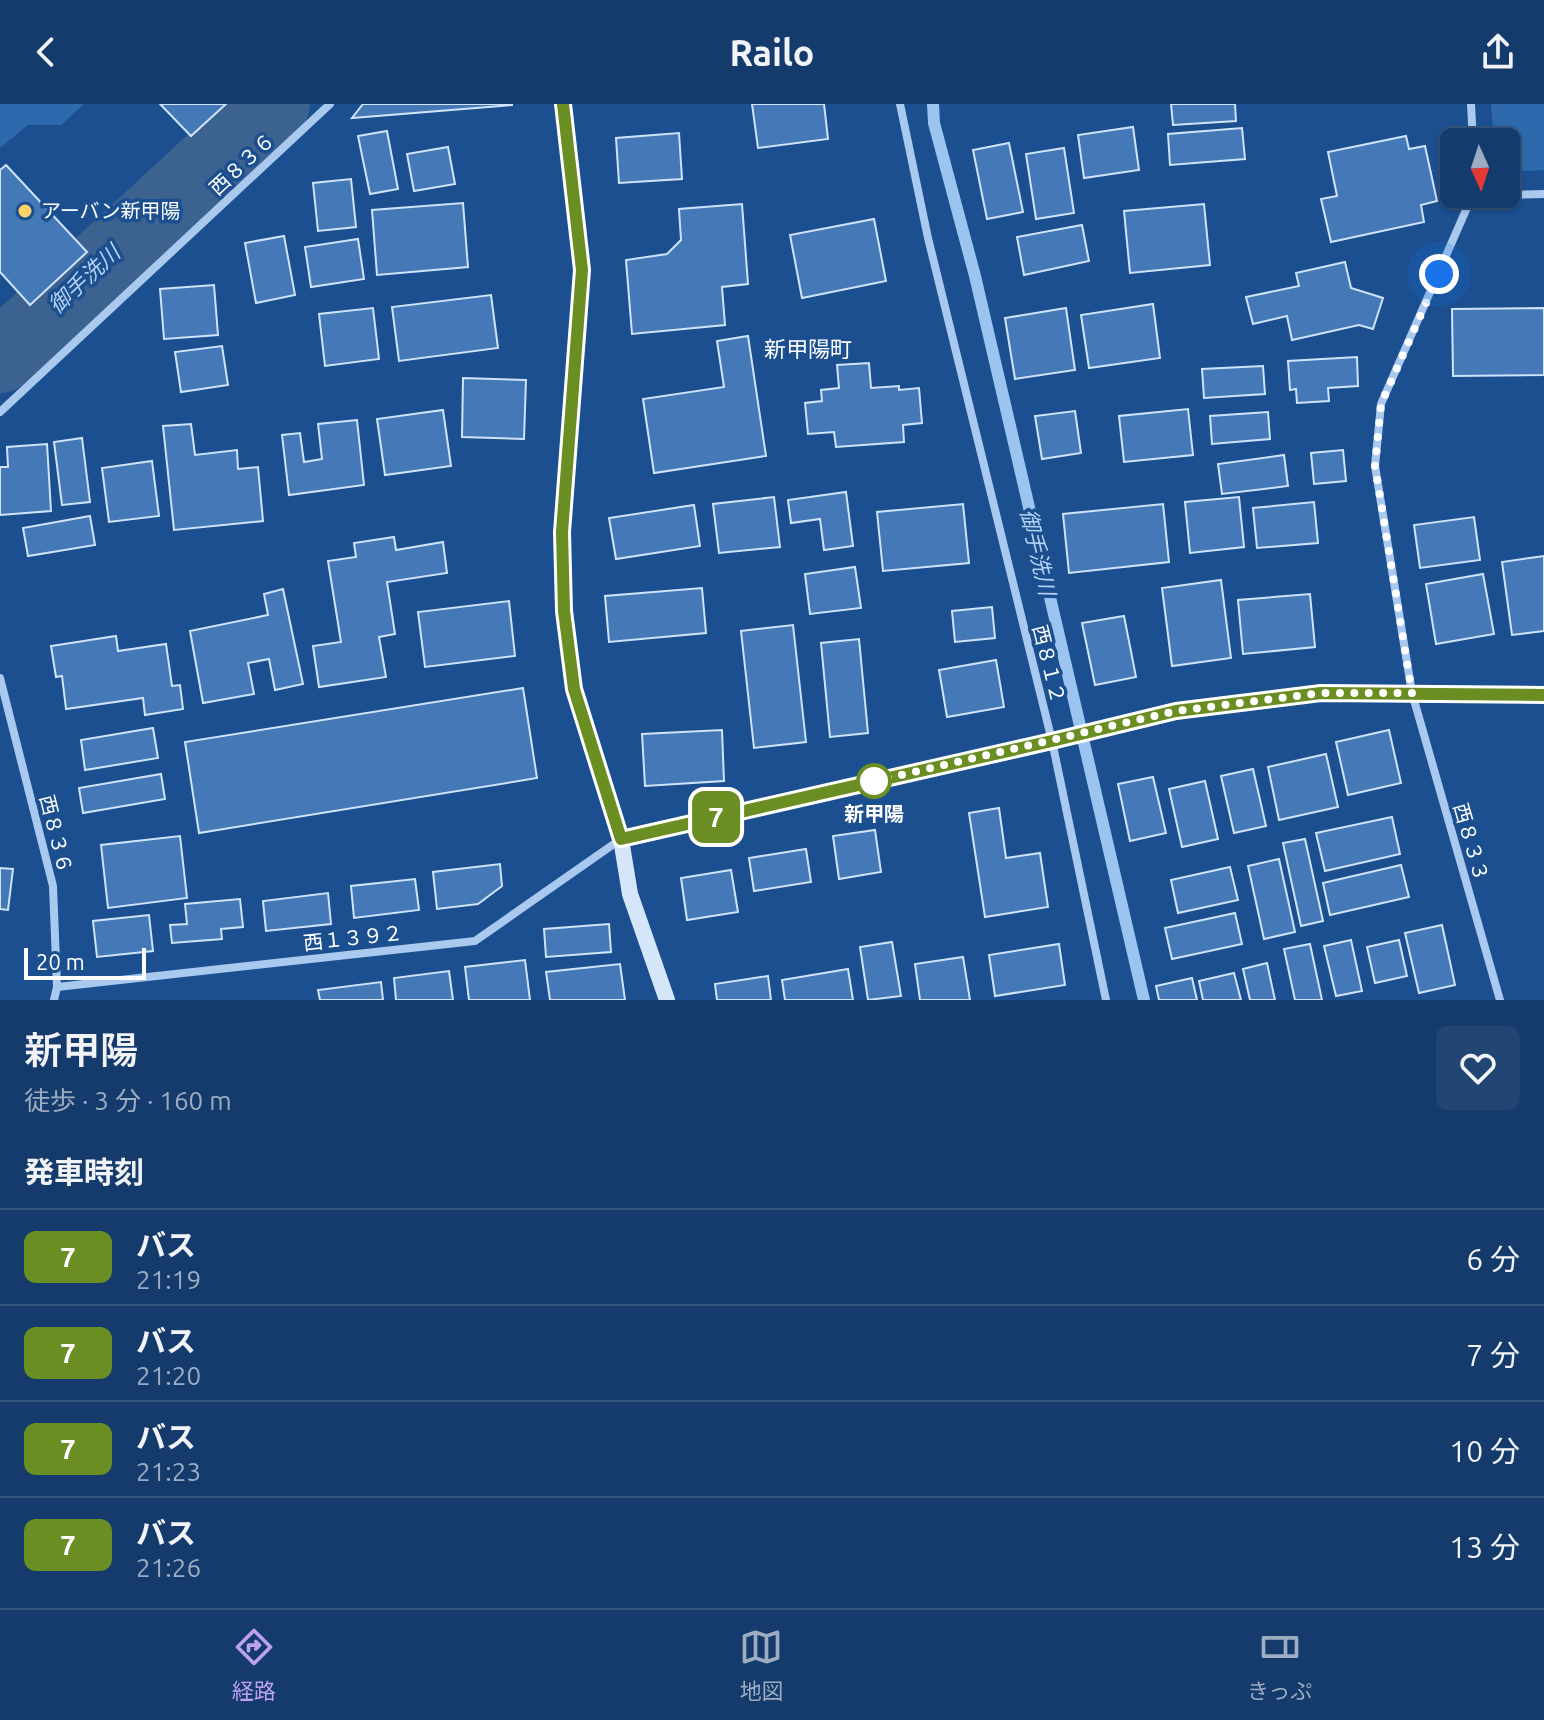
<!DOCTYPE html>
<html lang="ja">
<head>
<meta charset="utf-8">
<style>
	:root { --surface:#143b6b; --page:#214673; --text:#f1f3f6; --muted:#9dadc1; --line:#33557e; --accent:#bca0f2 }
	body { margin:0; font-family:Ubuntu,"Noto Sans JP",sans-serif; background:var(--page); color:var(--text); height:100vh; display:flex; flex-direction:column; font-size:30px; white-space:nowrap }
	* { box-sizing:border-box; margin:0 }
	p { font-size:26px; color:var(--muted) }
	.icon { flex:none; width:44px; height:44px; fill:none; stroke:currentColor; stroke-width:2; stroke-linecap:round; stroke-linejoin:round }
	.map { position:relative; height:896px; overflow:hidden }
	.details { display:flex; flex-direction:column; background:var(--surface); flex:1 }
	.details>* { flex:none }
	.badge { padding:0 16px; border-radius:12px; font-size:28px; line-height:52px }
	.needle { width:52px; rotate:177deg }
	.tools { position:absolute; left:1440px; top:24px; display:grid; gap:16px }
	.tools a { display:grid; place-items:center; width:80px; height:80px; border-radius:12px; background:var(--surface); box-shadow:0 2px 6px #0004,0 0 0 2px var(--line); font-size:40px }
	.scale { position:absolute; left:24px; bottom:20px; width:122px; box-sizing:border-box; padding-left:8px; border:4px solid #fff; border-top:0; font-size:22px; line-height:28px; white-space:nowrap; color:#fff; -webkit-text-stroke:6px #1b4f8f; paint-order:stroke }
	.you { position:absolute; width:40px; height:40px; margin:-20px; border:6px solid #fff; border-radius:50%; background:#1a73e8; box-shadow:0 0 0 12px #1a73e833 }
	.map>.badge { position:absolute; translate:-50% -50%; box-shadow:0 0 0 4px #fff }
	h2 { padding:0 24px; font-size:30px; line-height:72px }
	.round { display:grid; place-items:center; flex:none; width:84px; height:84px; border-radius:12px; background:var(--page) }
	.overview { display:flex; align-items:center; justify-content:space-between; height:136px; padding:0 24px }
	h1 { font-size:38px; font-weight:600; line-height:60px }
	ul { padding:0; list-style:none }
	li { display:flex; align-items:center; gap:24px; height:96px; padding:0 24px; border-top:2px solid var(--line) }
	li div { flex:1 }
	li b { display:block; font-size:30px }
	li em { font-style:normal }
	li .badge { min-width:88px; font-weight:700; text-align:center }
	header { display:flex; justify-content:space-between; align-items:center; height:104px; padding:0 24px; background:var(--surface); font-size:36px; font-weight:600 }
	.menu { display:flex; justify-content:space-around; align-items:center; height:112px; border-top:2px solid var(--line); background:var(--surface); font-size:22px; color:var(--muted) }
	.menu a { display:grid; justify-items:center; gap:4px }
	.menu .on { color:var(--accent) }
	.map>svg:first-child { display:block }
	.green { fill:#2e69ad }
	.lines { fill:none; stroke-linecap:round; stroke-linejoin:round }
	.stream { stroke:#9cc4f0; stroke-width:12 }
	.river { stroke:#3c6290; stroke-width:72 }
	.building { fill:#4478b7; stroke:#cfe3fa; stroke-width:2 }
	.street { stroke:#a9c9ee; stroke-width:8 }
	.secondary { stroke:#d6e6fa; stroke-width:16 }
	.line-casing { stroke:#fff; stroke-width:18 }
	.line { stroke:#6b8e23; stroke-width:12 }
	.walk { stroke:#fff; stroke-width:8; stroke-dasharray:0 14.4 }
	.poi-dot { fill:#ffd166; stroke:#1b4f8f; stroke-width:3 }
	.stop-dot { fill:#fff; stroke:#6b8e23; stroke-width:4 }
	.labels { text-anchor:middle; stroke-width:7; stroke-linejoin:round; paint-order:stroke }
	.street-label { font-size:20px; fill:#fff; stroke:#1b4f8f }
	.poi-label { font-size:20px; fill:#fff; stroke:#1b4f8f; text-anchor:start }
	.stop-label { font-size:20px; font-weight:bold; fill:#fff; stroke:#1b4f8f }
	.water-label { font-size:22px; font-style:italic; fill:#b5d3f5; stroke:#1b4f8f }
	.neighbourhood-label { font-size:22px; fill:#fff; stroke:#1b4f8f }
</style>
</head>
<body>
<header><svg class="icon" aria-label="back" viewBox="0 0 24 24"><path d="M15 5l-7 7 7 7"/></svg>Railo<svg class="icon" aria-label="share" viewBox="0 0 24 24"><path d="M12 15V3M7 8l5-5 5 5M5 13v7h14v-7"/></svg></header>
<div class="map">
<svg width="1544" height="896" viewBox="0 0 1544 896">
	<rect width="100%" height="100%" fill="#1b4f8f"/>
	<path class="green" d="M 0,0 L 84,0 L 61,21 L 28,21 L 0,44 Z
		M 1491,0 L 1544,0 L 1544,66 L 1523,67 L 1506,51 L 1506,38 L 1494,38 Z"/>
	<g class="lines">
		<path class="stream" d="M 933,0 L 934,19 L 975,172 L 1144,896"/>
		<path class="river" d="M 0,253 L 274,0"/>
	</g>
	<path class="building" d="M 160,0 L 226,0 L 191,32 Z
		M 363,0 L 512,0 L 512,1 L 352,14 Z
		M 752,0 L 824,0 L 828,35 L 758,44 Z
		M 1171,0 L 1235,0 L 1236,17 L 1173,21 Z
		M 1133,23 L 1139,66 L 1084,74 L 1078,31 Z
		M 1242,24 L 1245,55 L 1170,61 L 1168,30 Z
		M 387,27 L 398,85 L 370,90 L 358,32 Z
		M 679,29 L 682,75 L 619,79 L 616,34 Z
		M 1406,32 L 1409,45 L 1425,42 L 1437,97 L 1421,101 L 1424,118 L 1331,138 L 1321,95 L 1337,92 L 1328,48 Z
		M 1009,39 L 1023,108 L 987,115 L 973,46 Z
		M 448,43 L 455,80 L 414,87 L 407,50 Z
		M 1064,44 L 1074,109 L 1036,115 L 1026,50 Z
		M 6,61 L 87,148 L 30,201 L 0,168 L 0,66 Z
		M 351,75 L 356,123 L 318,127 L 313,79 Z
		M 463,99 L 468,163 L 377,171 L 372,106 Z
		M 742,100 L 748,180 L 722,183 L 725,221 L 632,230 L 626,156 L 667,150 L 681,136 L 679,105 Z
		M 1204,100 L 1210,161 L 1130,169 L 1124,107 Z
		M 874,115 L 886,177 L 802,194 L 790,131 Z
		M 1082,121 L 1089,157 L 1024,171 L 1017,133 Z
		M 284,132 L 295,191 L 256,199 L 245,139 Z
		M 358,135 L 364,175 L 311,183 L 305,143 Z
		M 1345,158 L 1351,184 L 1383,194 L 1373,225 L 1359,221 L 1292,236 L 1287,212 L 1253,220 L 1246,193 L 1299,182 L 1296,169 Z
		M 214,181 L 218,231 L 164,235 L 160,185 Z
		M 491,191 L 498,244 L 399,257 L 392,203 Z
		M 1153,200 L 1160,254 L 1089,264 L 1081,211 Z
		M 373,204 L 379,255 L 325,262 L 319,210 Z
		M 1066,204 L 1075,266 L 1015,275 L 1005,214 Z
		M 1544,204 L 1544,271 L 1453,272 L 1452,205 Z
		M 748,232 L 766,352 L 654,369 L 643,295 L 724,283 L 717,237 Z
		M 222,242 L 228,281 L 181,288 L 175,248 Z
		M 1357,253 L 1358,282 L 1328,284 L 1329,297 L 1297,299 L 1296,285 L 1290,286 L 1288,257 Z
		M 869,259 L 871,284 L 899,282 L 899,286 L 919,284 L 922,319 L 903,321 L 904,338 L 836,343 L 834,328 L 808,330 L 805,299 L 822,297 L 821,286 L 839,284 L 837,261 Z
		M 1263,262 L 1265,290 L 1204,294 L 1202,265 Z
		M 463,274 L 526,276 L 524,335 L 462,333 Z
		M 1188,305 L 1193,351 L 1124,358 L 1119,312 Z
		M 443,306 L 451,362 L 385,371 L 377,315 Z
		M 1075,307 L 1081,349 L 1042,355 L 1035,312 Z
		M 1268,308 L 1270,335 L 1212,340 L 1210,312 Z
		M 357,316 L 364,381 L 289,391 L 282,331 L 300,329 L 304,358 L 322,355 L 318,320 Z
		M 191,320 L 195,351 L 237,346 L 238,365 L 258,363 L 263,417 L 174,426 L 163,322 Z
		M 82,334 L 90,398 L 62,401 L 54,338 Z
		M 47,340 L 51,407 L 0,411 L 0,363 L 8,363 L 7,343 Z
		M 1343,346 L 1346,377 L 1314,380 L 1311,349 Z
		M 1284,351 L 1288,382 L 1222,390 L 1218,360 Z
		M 152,357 L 159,412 L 109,418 L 102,364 Z
		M 846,388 L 853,442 L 824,446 L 820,415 L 791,419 L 788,396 Z
		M 774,393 L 780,443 L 719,449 L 713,400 Z
		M 1239,393 L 1244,443 L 1190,449 L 1185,398 Z
		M 1314,398 L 1318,439 L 1257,444 L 1253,404 Z
		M 963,400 L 969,459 L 883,467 L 877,408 Z
		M 1163,400 L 1169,458 L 1069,469 L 1063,410 Z
		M 694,401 L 700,442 L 616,455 L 609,414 Z
		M 90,412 L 95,441 L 28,452 L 23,424 Z
		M 1474,413 L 1480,456 L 1420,464 L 1414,421 Z
		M 394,433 L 396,446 L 443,438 L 447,469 L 387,478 L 395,530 L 379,533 L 386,573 L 319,583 L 313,542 L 341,538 L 328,457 L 356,453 L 354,439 Z
		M 1544,452 L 1544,527 L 1512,531 L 1502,458 Z
		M 855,463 L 861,504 L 810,510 L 805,470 Z
		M 1483,470 L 1494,530 L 1436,540 L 1426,480 Z
		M 1221,476 L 1231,554 L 1172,562 L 1162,484 Z
		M 702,484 L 706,529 L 609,538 L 605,492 Z
		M 283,485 L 303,580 L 275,586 L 269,555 L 248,559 L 254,590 L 203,599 L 190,527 L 268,511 L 264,490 Z
		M 1310,490 L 1315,543 L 1243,550 L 1238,496 Z
		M 509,497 L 515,552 L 425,563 L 418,508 Z
		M 992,503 L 995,534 L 955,538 L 952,507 Z
		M 1124,512 L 1136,573 L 1095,581 L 1082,519 Z
		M 793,521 L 806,638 L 754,644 L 741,527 Z
		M 116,532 L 118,547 L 166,540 L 172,582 L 180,581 L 183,605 L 145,611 L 143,594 L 66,605 L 62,572 L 56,573 L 51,542 Z
		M 859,535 L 868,629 L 830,633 L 821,539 Z
		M 996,556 L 1004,603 L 947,613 L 939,566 Z
		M 523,584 L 537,674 L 199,729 L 185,638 Z
		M 153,624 L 158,654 L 85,666 L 81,636 Z
		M 722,626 L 724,677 L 645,682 L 642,630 Z
		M 1389,626 L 1401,679 L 1348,691 L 1336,638 Z
		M 1326,650 L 1338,703 L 1279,716 L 1268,663 Z
		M 1253,665 L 1266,722 L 1234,729 L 1221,672 Z
		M 161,670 L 165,695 L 83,709 L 79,684 Z
		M 1153,673 L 1166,729 L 1130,737 L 1118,680 Z
		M 1205,677 L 1218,735 L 1182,743 L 1169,685 Z
		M 999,704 L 1006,754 L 1040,749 L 1048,803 L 985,813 L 969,709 Z
		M 1392,713 L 1400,750 L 1325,767 L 1316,729 Z
		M 875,726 L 881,768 L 839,775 L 833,732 Z
		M 180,732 L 187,794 L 108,804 L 101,741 Z
		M 1305,735 L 1323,817 L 1301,822 L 1283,739 Z
		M 806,745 L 811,778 L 754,787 L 749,754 Z
		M 1279,755 L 1295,828 L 1264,835 L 1248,762 Z
		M 500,760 L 502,782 L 478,800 L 437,805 L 433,768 Z
		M 1401,761 L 1409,793 L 1330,811 L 1323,779 Z
		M 1230,763 L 1238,796 L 1178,809 L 1171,776 Z
		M 0,764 L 13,765 L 8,806 L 0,805 Z
		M 731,766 L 738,808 L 687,816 L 681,774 Z
		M 415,775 L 419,806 L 354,814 L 351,782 Z
		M 328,789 L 331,820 L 266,827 L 263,797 Z
		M 240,795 L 243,823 L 221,825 L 222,835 L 172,839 L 170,821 L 187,820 L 185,800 Z
		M 1235,809 L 1242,840 L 1172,855 L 1165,824 Z
		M 149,811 L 153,847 L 97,853 L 93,817 Z
		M 609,820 L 611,848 L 546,853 L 544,825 Z
		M 1442,821 L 1455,881 L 1419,889 L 1405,829 Z
		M 1351,836 L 1362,887 L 1336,892 L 1324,842 Z
		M 1399,836 L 1407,872 L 1375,879 L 1367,843 Z
		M 892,838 L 901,892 L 868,896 L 860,843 Z
		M 1059,840 L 1065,881 L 995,892 L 989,851 Z
		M 1310,840 L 1322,896 L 1295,896 L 1284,845 Z
		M 963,853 L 970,896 L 920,896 L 915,860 Z
		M 525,856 L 530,896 L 469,896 L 465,863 Z
		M 1267,859 L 1275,896 L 1250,896 L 1243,865 Z
		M 620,860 L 625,896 L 550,896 L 546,868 Z
		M 848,865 L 853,896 L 785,896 L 782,876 Z
		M 449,867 L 453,896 L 396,896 L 394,874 Z
		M 1234,869 L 1241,896 L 1203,896 L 1199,877 Z
		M 768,872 L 771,896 L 717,896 L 715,880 Z
		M 1192,874 L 1197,896 L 1159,896 L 1156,882 Z
		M 381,878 L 383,896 L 320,896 L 318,886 Z"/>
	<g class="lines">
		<path class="street" d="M 900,0 L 928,134 L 1052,637 L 1106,896
			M 1471,0 L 1473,38
			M 1473,90 L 1381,300 L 1375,362 L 1412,589 L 1500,896
			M 1473,92 L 1544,90
			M 0,308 L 330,0
			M 0,574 L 53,782 L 57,883 L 54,896
			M 57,883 L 475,837 L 621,735"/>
		<path class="secondary" d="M 563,0 L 582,166 L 562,428 L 564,507 L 574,585 L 621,735 L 630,790 L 667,896
			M 621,735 L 1052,637 L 1176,607 L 1321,589 L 1544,591"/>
	</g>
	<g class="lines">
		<defs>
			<path id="line" d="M 563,0 L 582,166 L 562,428 L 564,507 L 574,585 L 621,735 L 1052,637 L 1176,607 L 1321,589 L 1544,591"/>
		</defs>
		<use href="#line" class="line-casing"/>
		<use href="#line" class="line"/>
		<path class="walk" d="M 874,677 L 867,679 L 1176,607 L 1321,589 L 1412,589 L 1375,362 L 1381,300 L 1439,170"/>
	</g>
	<circle class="poi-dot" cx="25" cy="107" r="8"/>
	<circle class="stop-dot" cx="874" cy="677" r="16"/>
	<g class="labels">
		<g class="street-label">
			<text transform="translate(242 60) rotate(-43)" y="7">西８３６</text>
			<text transform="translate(1049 560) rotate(76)" y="7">西８１２</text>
			<text transform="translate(56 730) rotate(76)" y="7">西８３６</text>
			<text transform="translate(1471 738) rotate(74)" y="7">西８３３</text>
			<text transform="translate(353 834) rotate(-6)" y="7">西１３９２</text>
		</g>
		<g class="poi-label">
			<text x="41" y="114">アーバン新甲陽</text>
		</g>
		<g class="stop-label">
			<text x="874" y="717">新甲陽</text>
		</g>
		<g class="water-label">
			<text transform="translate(84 175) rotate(-43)" y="8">御手洗川</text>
			<text transform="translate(1038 448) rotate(77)" y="8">御手洗川</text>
		</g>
		<g class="neighbourhood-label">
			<text x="808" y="253">新甲陽町</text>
		</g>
	</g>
</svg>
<div class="tools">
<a><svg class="needle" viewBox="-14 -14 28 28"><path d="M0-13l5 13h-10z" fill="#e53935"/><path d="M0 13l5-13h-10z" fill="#9dadc1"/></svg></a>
</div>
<div class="scale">20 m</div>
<div class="you" style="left:1439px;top:170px"></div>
<b class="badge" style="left:716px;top:713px;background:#6b8e23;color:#fff">7</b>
</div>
<section class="details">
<div class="overview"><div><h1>新甲陽</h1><p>徒歩 · 3 分 · 160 m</p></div><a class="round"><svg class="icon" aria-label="heart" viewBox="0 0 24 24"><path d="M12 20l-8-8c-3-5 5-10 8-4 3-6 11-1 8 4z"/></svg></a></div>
<h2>発車時刻</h2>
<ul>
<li><span class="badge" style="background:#6b8e23;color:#fff">7</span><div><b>バス</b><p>21:19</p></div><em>6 分</em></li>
<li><span class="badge" style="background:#6b8e23;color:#fff">7</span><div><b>バス</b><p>21:20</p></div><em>7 分</em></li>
<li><span class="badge" style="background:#6b8e23;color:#fff">7</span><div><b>バス</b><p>21:23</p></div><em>10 分</em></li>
<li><span class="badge" style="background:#6b8e23;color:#fff">7</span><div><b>バス</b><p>21:26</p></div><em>13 分</em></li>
</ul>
</section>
<nav class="menu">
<a class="on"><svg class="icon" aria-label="directions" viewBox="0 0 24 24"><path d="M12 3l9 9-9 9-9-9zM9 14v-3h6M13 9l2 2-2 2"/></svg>経路</a>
<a><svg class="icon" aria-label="map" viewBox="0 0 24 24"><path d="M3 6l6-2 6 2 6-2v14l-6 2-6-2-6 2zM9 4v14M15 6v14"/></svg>地図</a>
<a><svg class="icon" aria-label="tickets" viewBox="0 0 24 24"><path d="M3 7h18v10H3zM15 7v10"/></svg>きっぷ</a>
</nav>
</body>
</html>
